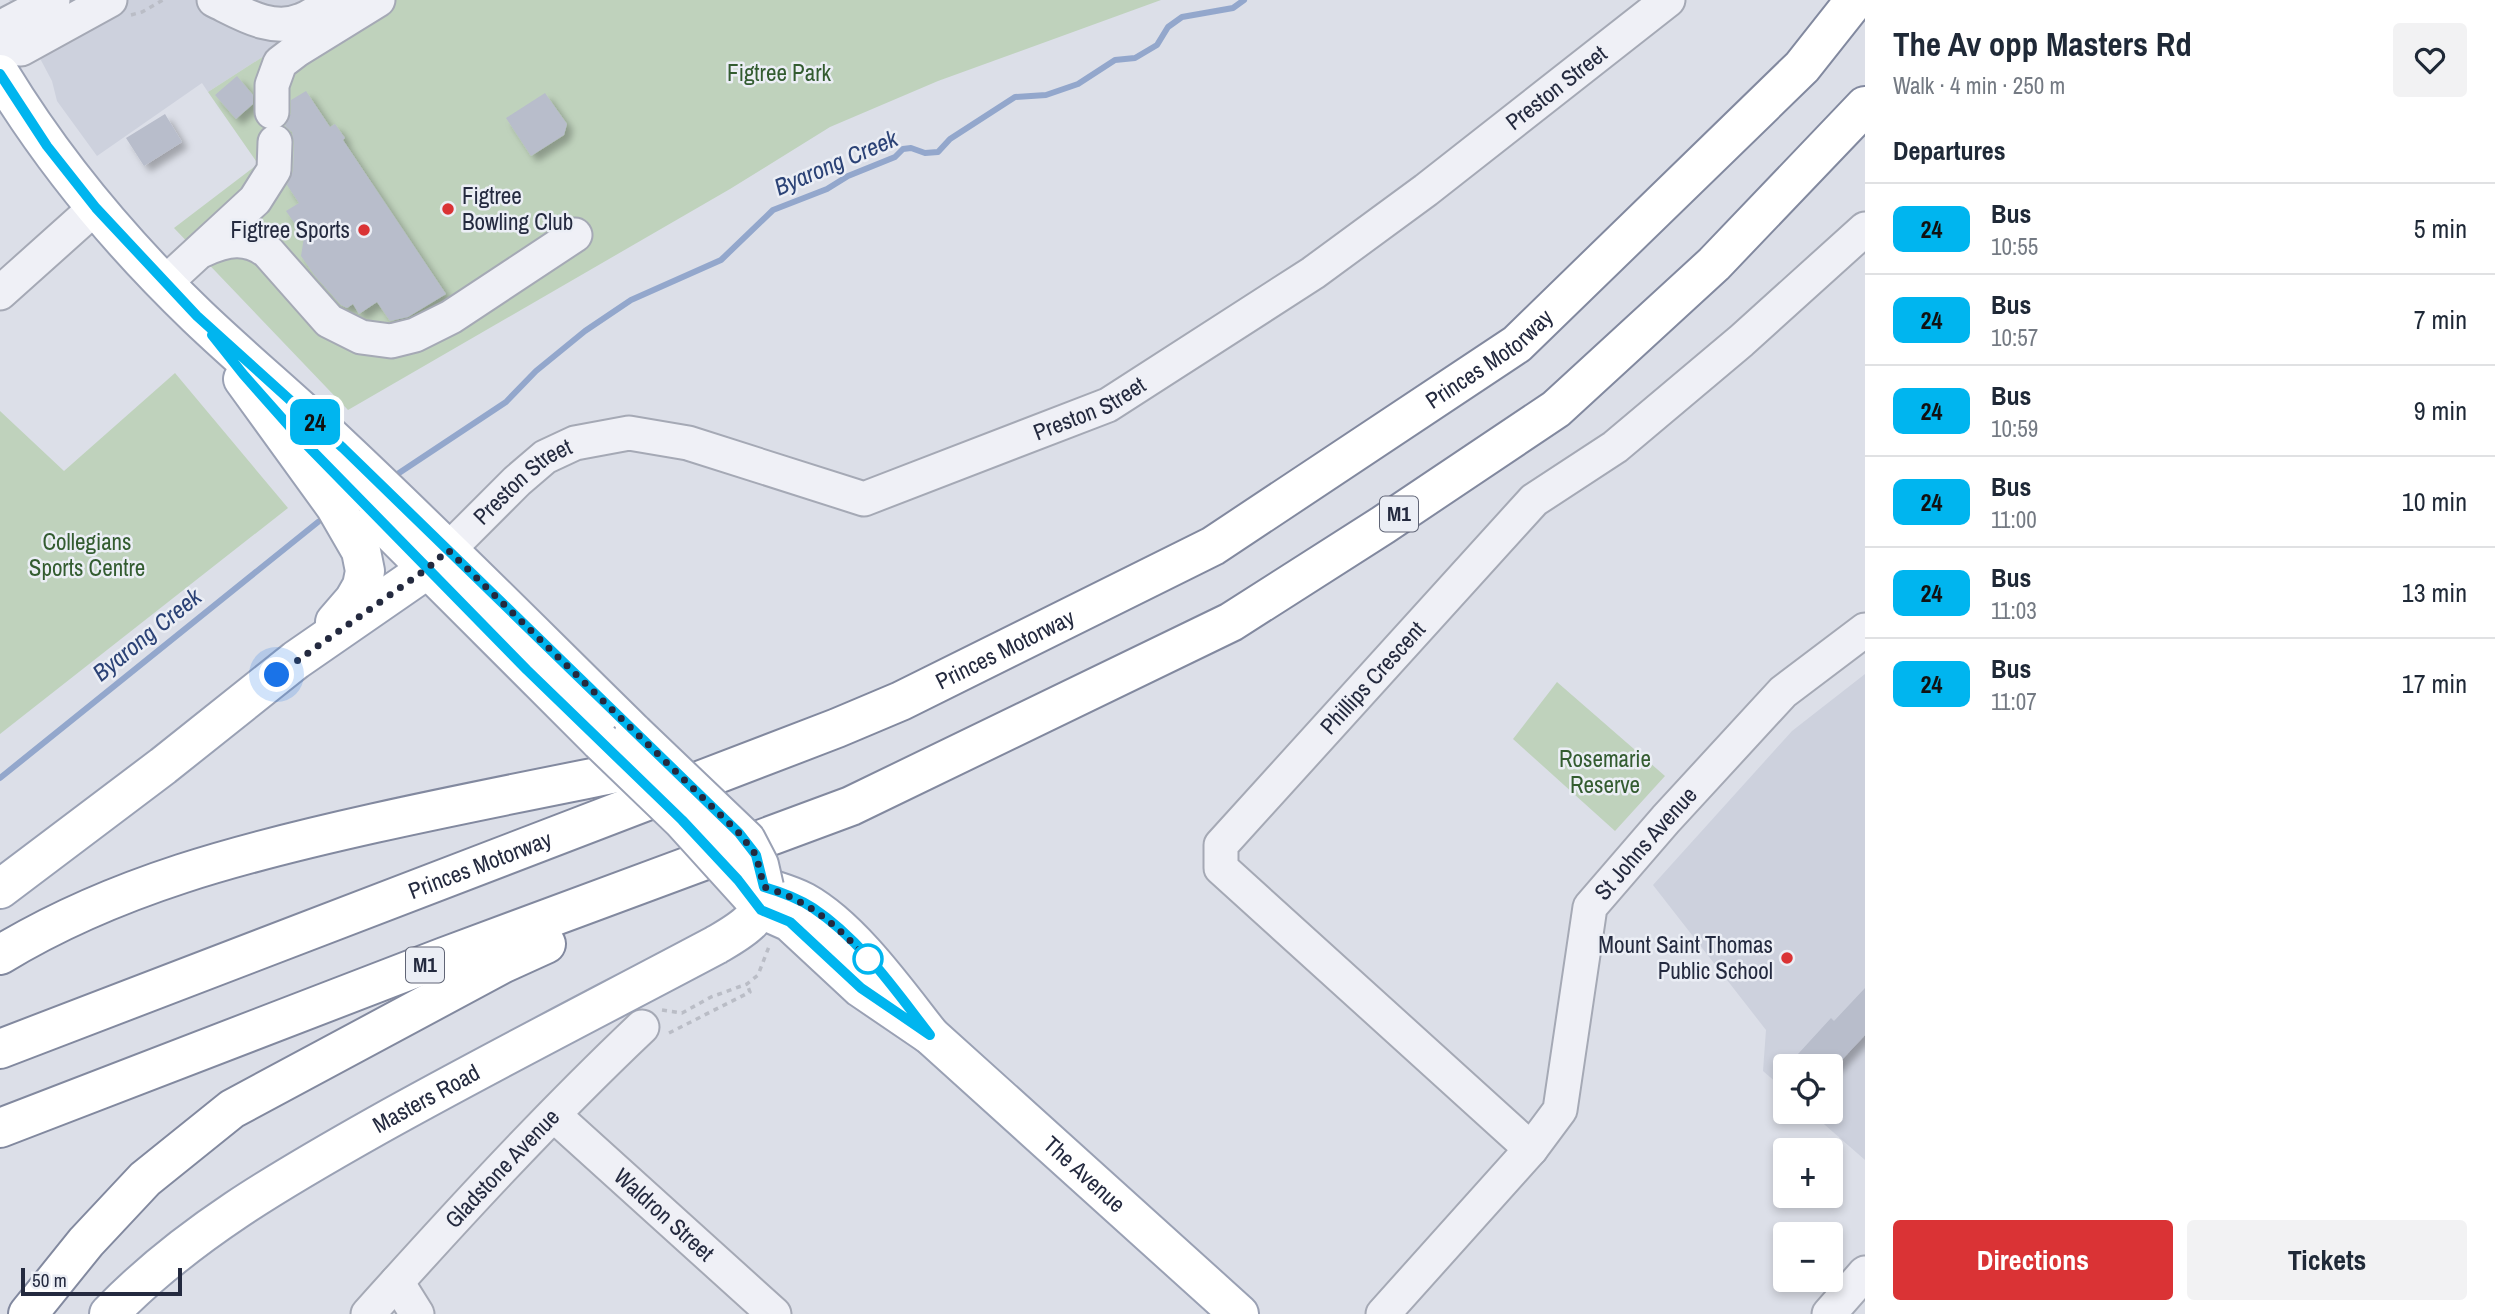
<!DOCTYPE html>
<html lang="en">
<head>
<meta charset="utf-8">
<style>
	:root { --surface:#fff; --page:#f2f2f3; --text:#1f2937; --muted:#747a83; --line:#e0e1e3; --accent:#da3335 }
	body { margin:0; font-family:"Archivo Narrow",sans-serif; background:var(--page); color:var(--text); height:100vh; display:flex; flex-direction:column; font-size:26px; white-space:nowrap }
	* { box-sizing:border-box; margin:0 }
	p { font-size:23px; color:var(--muted) }
	.icon { flex:none; width:38px; height:38px; fill:none; stroke:currentColor; stroke-width:2; stroke-linecap:round; stroke-linejoin:round }
	.map { position:relative; flex:1; overflow:hidden }
	.side { display:flex; flex-direction:column; background:var(--surface); width:630px }
	.side>* { flex:none }
	.badge { padding:0 14px; border-radius:10px; font-size:24px; line-height:46px }
	.fabs { position:absolute; left:1773px; top:1054px; display:grid; gap:14px }
	.fabs a { display:grid; place-items:center; width:70px; height:70px; border-radius:7px; background:var(--surface); box-shadow:0 4px 10px #0003; font-size:35px }
	.scale { position:absolute; left:21px; bottom:18px; width:161px; box-sizing:border-box; padding-left:7px; border:4px solid #242a3f; border-top:0; font-size:19px; line-height:24px; white-space:nowrap; color:#242a3f; -webkit-text-stroke:5px #ebeef5; paint-order:stroke }
	.you { position:absolute; width:35px; height:35px; margin:-18px; border:5px solid #fff; border-radius:50%; background:#1a73e8; box-shadow:0 0 0 10px #1a73e833 }
	.map>.badge { position:absolute; translate:-50% -50%; box-shadow:0 0 0 4px #fff }
	h2 { padding:0 28px; font-size:26px; line-height:63px }
	.round { display:grid; place-items:center; flex:none; width:74px; height:74px; border-radius:7px; background:var(--page) }
	.overview { display:flex; align-items:center; justify-content:space-between; height:119px; padding:0 28px }
	h1 { font-size:33px; font-weight:700; line-height:52px }
	.primary-button { display:flex; gap:14px; margin-top:auto; padding:14px 28px }
	.primary-button a { flex:1; height:80px; border-radius:7px; background:var(--accent); color:#fff; font-size:28px; font-weight:700; line-height:80px; text-align:center }
	.primary-button a+a { background:var(--page); color:var(--text) }
	ul { padding:0; list-style:none }
	li { display:flex; align-items:center; gap:21px; height:91px; padding:0 28px; border-top:2px solid var(--line) }
	li div { flex:1 }
	li b { display:block; font-size:26px }
	li em { font-style:normal }
	li .badge { min-width:77px; font-weight:700; text-align:center }
	main { display:flex; flex:1; min-height:0 }
	.map>svg:first-child { display:block }
	.built { fill:#cdd1dd }
	.park { fill:#bfd2bc }
	.lines { fill:none; stroke-linecap:round; stroke-linejoin:round }
	.stream { stroke:#93a7cc; stroke-width:6 }
	.building { fill:#b8bdcb; filter:url(#shadow) }
	.minor-casing { stroke:#a5a9b5; stroke-width:37 }
	.major-casing { stroke:#9aa1b4; stroke-width:42 }
	.highway-casing { stroke:#82899f; stroke-width:42 }
	.path { stroke:#babdc6; stroke-width:3.5; stroke-dasharray:5 5; stroke-linecap:butt }
	.minor { stroke:#eff0f6; stroke-width:33 }
	.major { stroke:#fff; stroke-width:38 }
	.highway { stroke:#fff; stroke-width:38 }
	.major-bridge-casing { stroke:#9aa1b4; stroke-width:42; stroke-linecap:butt }
	.major-bridge { stroke:#fff; stroke-width:38 }
	.line-casing { stroke:#fff; stroke-width:16 }
	.line { stroke:#00b5ef; stroke-width:10 }
	.walk { stroke:#242a3f; stroke-width:7; stroke-dasharray:0 12.6 }
	.poi-dot { fill:#da3335; stroke:#ebeef5; stroke-width:2.5 }
	.stop-dot { fill:#fff; stroke:#00b5ef; stroke-width:3.5 }
	.labels { text-anchor:middle; stroke-width:5; stroke-linejoin:round; paint-order:stroke }
	.shield { fill:#ebeef5; stroke:#606576; stroke-width:2 }
	.shield-label { font-size:21px; font-weight:bold; fill:#242a3f }
	.park-label { font-size:23px; fill:#335c30; stroke:#ebeef5 }
	.street-label { font-size:23px; fill:#242a3f; stroke:#ebeef5 }
	.poi-label { font-size:23px; fill:#242a3f; stroke:#ebeef5; text-anchor:end }
	.water-label { font-size:24px; font-style:italic; fill:#2b4276; stroke:#ebeef5 }
</style>
</head>
<body>
<main>
<div class="map">
<svg width="1865" height="1314" viewBox="0 0 1865 1314">
	<defs>
		<filter id="shadow"><feDropShadow dx="6" dy="6" stdDeviation="3.5" flood-color="#0004"/></filter>
	</defs>
	<rect width="100%" height="100%" fill="#dcdfe8"/>
	<path class="built" d="M 9,0 L 351,0 L 208,92 L 202,83 L 97,156 L 57,101 L 52,81 Z
		M 1865,674 L 1865,1160 L 1809,1111 L 1830,1111 L 1830,1066 L 1785,1066 L 1785,1090 L 1763,1071 L 1766,1030 L 1653,885 L 1792,731 Z"/>
	<path class="park" d="M 351,0 L 1161,0 L 938,81 L 830,127 L 730,189 L 348,410 L 174,228 L 258,164 L 208,92 Z
		M 175,373 L 288,508 L 0,734 L 0,411 L 64,471 Z
		M 1557,682 L 1665,776 L 1615,831 L 1513,739 Z"/>
	<g class="lines">
		<path class="stream" d="M 399,473 L 506,402 L 536,371 L 585,331 L 631,300 L 721,260 L 773,210 L 827,189 L 848,176 L 895,157 L 903,149 L 911,148 L 925,153 L 938,152 L 950,139 L 1015,97 L 1046,95 L 1078,84 L 1115,60 L 1135,58 L 1157,45 L 1168,27 L 1182,17 L 1233,8 L 1244,0
			M 0,778 L 318,522"/>
	</g>
	<path class="building" d="M 237,76 L 253,95 L 253,104 L 236,119 L 215,95 Z
		M 306,91 L 330,127 L 335,124 L 345,138 L 343,140 L 446,294 L 408,317 L 390,321 L 377,302 L 359,314 L 353,304 L 347,308 L 341,305 L 315,276 L 301,256 L 304,237 L 286,211 L 299,203 L 287,185 L 293,171 L 294,143 L 292,132 L 285,126 L 291,113 L 291,100 Z
		M 545,93 L 567,124 L 564,135 L 531,156 L 506,118 Z
		M 165,114 L 182,142 L 144,166 L 126,138 Z
		M 1865,988 L 1865,1035 L 1836,1066 L 1787,1066 L 1831,1018 L 1834,1021 Z"/>
	<g class="lines">
		<defs>
			<g id="minor">
				<path d="M 214,0 C 241,13 272,33 302,20 C 313,16 324,7 334,0"/>
				<path d="M 0,32 L 9,23 L 53,0"/>
				<path d="M 0,48 L 21,49 L 110,0"/>
				<path d="M 272,112 L 272,85 L 280,63 L 297,50 L 378,0"/>
				<path d="M 203,250 C 226,240 246,235 268,252 L 329,321 L 361,337 L 391,341 L 415,335 L 451,317 L 575,235"/>
				<path d="M 165,283 L 255,200 L 274,170 L 275,142"/>
				<path d="M 0,293 L 96,207"/>
				<path id="s1" d="M 448,550 L 517,481 L 545,457 L 575,443 L 629,433 L 688,443 L 864,499 L 1108,405 L 1313,273 L 1426,190 L 1668,0"/>
				<path id="s2" d="M 555,1116 L 774,1314"/>
				<path id="s3" d="M 1531,1149 L 1221,868 L 1221,845 L 1534,500 L 1615,447 L 1741,341 L 1865,229"/>
				<path d="M 397,1282 L 417,1314"/>
				<path id="s4" d="M 368,1314 C 456,1216 546,1118 642,1027"/>
				<path id="s5" d="M 1383,1314 L 1531,1149 L 1560,1110 L 1590,907 L 1666,819 L 1783,692 L 1865,630"/>
				<path d="M 1829,1314 L 1865,1273"/>
			</g>
			<g id="major">
				<path d="M 0,74 C 53,161 123,245 197,316 C 244,361 295,403 342,448 C 441,541 537,638 634,733"/>
				<path d="M 243,379 L 335,506 L 361,551 L 365,571 L 362,586 L 354,600 L 335,622"/>
				<path d="M 377,518 L 600,741"/>
				<path d="M 0,889 L 163,766 L 296,660 L 416,577 L 445,553"/>
				<path id="s6" d="M 772,914 L 790,922 L 861,988 L 930,1035 L 1239,1314"/>
				<path id="s7" d="M 109,1314 C 186,1234 282,1179 378,1125 C 489,1063 603,1005 716,945 C 740,931 765,918 764,887 C 778,892 791,895 804,902 C 851,928 897,993 930,1035"/>
			</g>
			<g id="highway">
				<path d="M 0,955 C 115,885 245,852 375,823 C 469,802 563,784 657,765"/>
				<path id="s8" d="M 0,1049 L 837,728 L 901,701 L 1213,546 L 1517,344 L 1802,67 L 1855,0"/>
				<path d="M 0,1128 L 444,957 L 851,806 L 1231,622 L 1383,525 L 1556,409 L 1714,264 L 1865,106"/>
				<path d="M 28,1314 L 86,1242 L 145,1179 L 232,1109 L 502,964 L 546,944"/>
			</g>
		</defs>
		<use href="#minor" class="minor-casing"/>
		<use href="#major" class="major-casing"/>
		<use href="#highway" class="highway-casing"/>
		<path class="path" d="M 131,15 L 142,12 L 163,0
			M 662,1010 L 682,1013 L 711,997 L 747,984 L 758,975 L 770,944
			M 669,1033 L 750,992 L 747,984"/>
		<use href="#minor" class="minor"/>
		<use href="#major" class="major"/>
		<use href="#highway" class="highway"/>
		<defs>
			<path id="major-bridge" d="M 634,733 L 746,840 L 759,865 L 764,887
				M 600,741 L 682,820 L 750,895"/>
		</defs>
		<use href="#major-bridge" class="major-bridge-casing"/>
		<use href="#major-bridge" class="major-bridge"/>
	</g>
	<g class="lines">
		<defs>
			<path id="line" d="M 0,74 L 47,146 L 96,208 L 197,316 L 343,448 L 739,833 L 756,855 L 764,887 C 781,892 798,898 813,908 C 861,940 895,990 930,1035 L 861,988 L 790,922 L 761,910 L 738,880 L 682,820 L 527,670 L 297,435 L 243,374 L 212,335"/>
		</defs>
		<use href="#line" class="line-casing"/>
		<use href="#line" class="line"/>
		<path class="walk" d="M 277,675 L 428,568 L 448,550 L 739,833 L 756,855 L 764,887 C 810,901 836,925 868,959"/>
	</g>
	<g class="poi-dot">
		<circle cx="448" cy="209" r="7"/>
		<circle cx="364" cy="230" r="7"/>
		<circle cx="1787" cy="958" r="7"/>
	</g>
	<circle class="stop-dot" cx="868" cy="959" r="14"/>
	<g class="labels">
		<g class="shield">
			<rect x="1380" y="496.5" width="38" height="35" rx="5"/>
			<rect x="406" y="947.5" width="38" height="35" rx="5"/>
		</g>
		<g class="shield-label">
			<text x="1399" y="521">M1</text>
			<text x="425" y="972">M1</text>
		</g>
		<g class="park-label">
			<text x="779" y="81">Figtree Park</text>
			<text x="87" y="550">Collegians<tspan x="87" dy="26">Sports Centre</tspan></text>
			<text x="1605" y="767">Rosemarie<tspan x="1605" dy="26">Reserve</tspan></text>
		</g>
		<g class="street-label">
			<text dy="8" stroke="none"><textPath href="#s1" startOffset="1278">Preston Street</textPath></text>
			<text dy="8" stroke="none"><textPath href="#s8" startOffset="1648">Princes Motorway</textPath></text>
			<text dy="8" stroke="none"><textPath href="#s1" startOffset="710">Preston Street</textPath></text>
			<text dy="8" stroke="none"><textPath href="#s1" startOffset="102">Preston Street</textPath></text>
			<text dy="8" stroke="none"><textPath href="#s8" startOffset="1082">Princes Motorway</textPath></text>
			<text dy="8" stroke="none"><textPath href="#s3" startOffset="667">Phillips Crescent</textPath></text>
			<text dy="8" stroke="none"><textPath href="#s5" startOffset="560">St Johns Avenue</textPath></text>
			<text dy="8" stroke="none"><textPath href="#s8" startOffset="514">Princes Motorway</textPath></text>
			<text dy="8" stroke="none"><textPath href="#s7" startOffset="385">Masters Road</textPath></text>
			<text dy="8" stroke="none"><textPath href="#s4" startOffset="198">Gladstone Avenue</textPath></text>
			<text dy="8" stroke="none"><textPath href="#s6" startOffset="408">The Avenue</textPath></text>
			<text dy="8" stroke="none"><textPath href="#s2" startOffset="147">Waldron Street</textPath></text>
		</g>
		<g class="poi-label">
			<text x="462" y="204" text-anchor="start">Figtree<tspan x="462" dy="26">Bowling Club</tspan></text>
			<text x="350" y="238">Figtree Sports</text>
			<text x="1773" y="953">Mount Saint Thomas<tspan x="1773" dy="26">Public School</tspan></text>
		</g>
		<g class="water-label">
			<text transform="translate(836 163) rotate(-23)" y="8">Byarong Creek</text>
			<text transform="translate(147 635) rotate(-39)" y="8">Byarong Creek</text>
		</g>
	</g>
</svg>
<div class="fabs">
<a><svg class="icon" aria-label="locate" viewBox="0 0 24 24"><circle cx="12" cy="12" r="6"/><path d="M12 2v4M12 18v4M2 12h4M18 12h4"/></svg></a>
<a>+</a>
<a>−</a>
</div>
<div class="scale">50 m</div>
<div class="you" style="left:277px;top:675px"></div>
<b class="badge" style="left:315px;top:422px;background:#00b5ef;color:#111">24</b>
</div>
<section class="side">
<div class="overview"><div><h1>The Av opp Masters Rd</h1><p>Walk · 4 min · 250 m</p></div><a class="round"><svg class="icon" aria-label="heart" viewBox="0 0 24 24"><path d="M12 20l-8-8c-3-5 5-10 8-4 3-6 11-1 8 4z"/></svg></a></div>
<h2>Departures</h2>
<ul>
<li><span class="badge" style="background:#00b5ef;color:#111">24</span><div><b>Bus</b><p>10:55</p></div><em>5 min</em></li>
<li><span class="badge" style="background:#00b5ef;color:#111">24</span><div><b>Bus</b><p>10:57</p></div><em>7 min</em></li>
<li><span class="badge" style="background:#00b5ef;color:#111">24</span><div><b>Bus</b><p>10:59</p></div><em>9 min</em></li>
<li><span class="badge" style="background:#00b5ef;color:#111">24</span><div><b>Bus</b><p>11:00</p></div><em>10 min</em></li>
<li><span class="badge" style="background:#00b5ef;color:#111">24</span><div><b>Bus</b><p>11:03</p></div><em>13 min</em></li>
<li><span class="badge" style="background:#00b5ef;color:#111">24</span><div><b>Bus</b><p>11:07</p></div><em>17 min</em></li>
</ul>
<div class="primary-button"><a>Directions</a><a>Tickets</a></div>
</section>
</main>
</body>
</html>
